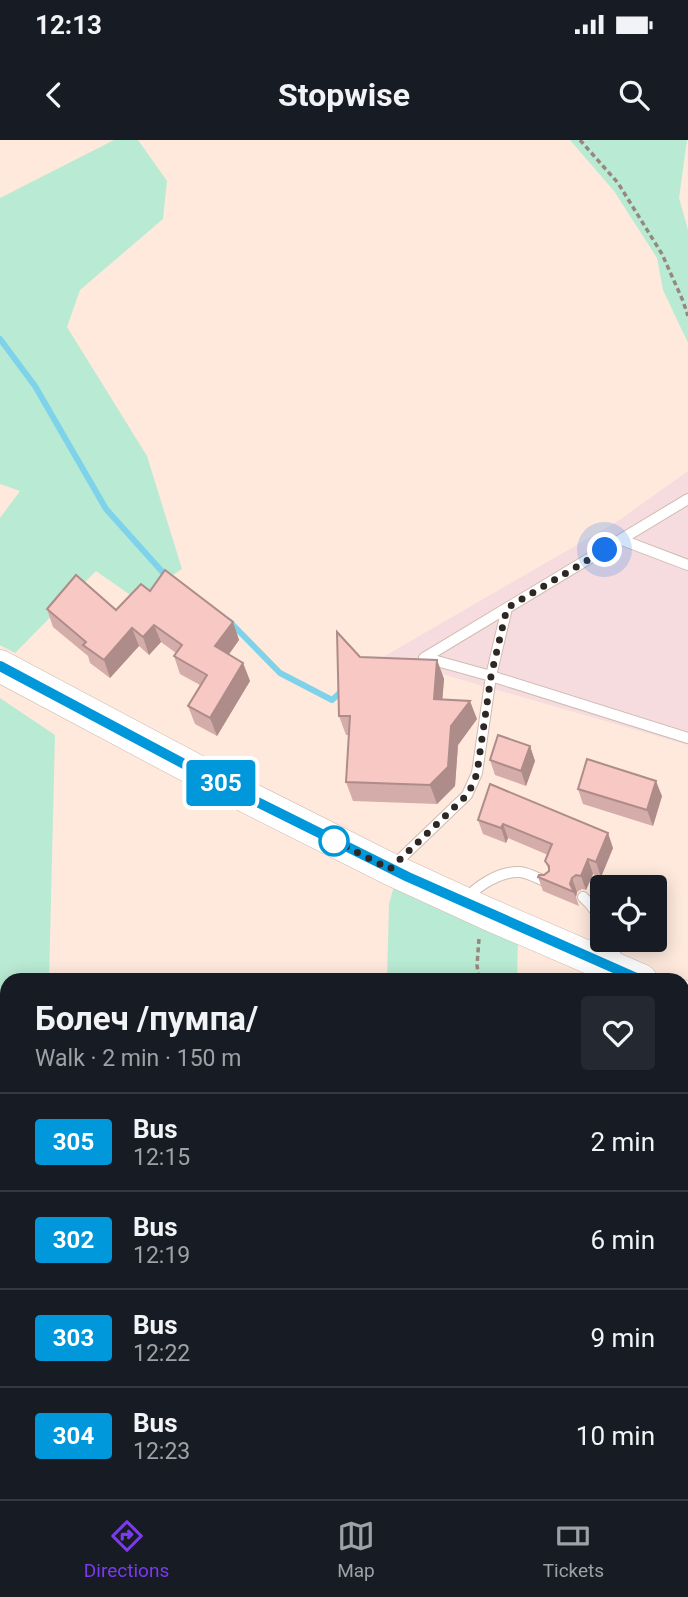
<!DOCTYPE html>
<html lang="en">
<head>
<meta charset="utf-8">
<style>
	:root { --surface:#171b24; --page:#242831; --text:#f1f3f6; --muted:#9ea1a6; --line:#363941; --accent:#7c3aed }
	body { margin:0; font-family:Roboto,sans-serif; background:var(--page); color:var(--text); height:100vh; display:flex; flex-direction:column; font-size:26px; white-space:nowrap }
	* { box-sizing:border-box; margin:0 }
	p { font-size:23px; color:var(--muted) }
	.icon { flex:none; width:38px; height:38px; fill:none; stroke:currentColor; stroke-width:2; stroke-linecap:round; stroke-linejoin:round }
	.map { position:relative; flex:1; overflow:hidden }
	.sheet { position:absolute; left:0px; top:833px; width:690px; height:527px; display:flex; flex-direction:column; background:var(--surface); border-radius:21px 21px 0 0; box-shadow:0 4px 18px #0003 }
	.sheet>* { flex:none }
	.badge { padding:0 14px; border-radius:5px; font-size:24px; line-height:46px }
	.fabs { position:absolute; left:590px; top:735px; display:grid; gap:14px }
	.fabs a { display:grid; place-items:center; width:77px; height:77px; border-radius:7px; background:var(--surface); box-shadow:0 4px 18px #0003; font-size:35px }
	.you { position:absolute; width:35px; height:35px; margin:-18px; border:5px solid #fff; border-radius:50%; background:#1a73e8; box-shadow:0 0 0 10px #1a73e833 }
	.map>.badge { position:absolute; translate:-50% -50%; box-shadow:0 0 0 4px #fff }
	.round { display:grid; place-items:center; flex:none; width:74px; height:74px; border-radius:7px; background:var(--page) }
	.overview { display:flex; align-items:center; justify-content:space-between; height:119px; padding:0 35px }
	h1 { font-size:33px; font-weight:700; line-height:52px }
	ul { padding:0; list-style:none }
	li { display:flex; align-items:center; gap:21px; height:98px; padding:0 35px; border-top:2px solid var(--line) }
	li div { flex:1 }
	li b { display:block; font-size:26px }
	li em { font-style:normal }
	li .badge { min-width:77px; font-weight:700; text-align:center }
	.status { display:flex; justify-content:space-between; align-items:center; height:49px; padding:0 35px; background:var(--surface); direction:ltr }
	.status svg { height:19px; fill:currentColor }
	header { display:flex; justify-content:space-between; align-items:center; height:91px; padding:0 35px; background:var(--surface); font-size:32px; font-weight:700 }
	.tab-bar { display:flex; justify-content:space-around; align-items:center; height:98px; border-top:2px solid var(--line); background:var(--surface); font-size:19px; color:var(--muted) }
	.tab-bar a { display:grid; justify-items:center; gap:4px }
	.tab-bar .selected { color:var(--accent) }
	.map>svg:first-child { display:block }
	.industrial { fill:#f7dcdf }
	.green { fill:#b9ead3 }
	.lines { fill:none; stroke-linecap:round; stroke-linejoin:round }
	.stream { stroke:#7ed3eb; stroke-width:6 }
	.lane-casing { stroke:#d0bcb0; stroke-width:12 }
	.street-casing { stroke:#d0bcb0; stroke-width:24 }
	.secondary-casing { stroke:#d0bcb0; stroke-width:33 }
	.path { stroke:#96877f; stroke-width:3.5; stroke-dasharray:5 3.5; stroke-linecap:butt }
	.lane { stroke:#fff; stroke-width:10 }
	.street { stroke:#fff; stroke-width:23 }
	.secondary { stroke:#fff; stroke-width:32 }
	.wall { fill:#d4aca9 }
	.shaded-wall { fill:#ad8c89 }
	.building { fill:#f7c8c4; stroke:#ad8c89; stroke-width:2 }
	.line-casing { stroke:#fff; stroke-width:16 }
	.line { stroke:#0098da; stroke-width:10 }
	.walk { stroke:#2f2723; stroke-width:7; stroke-dasharray:0 12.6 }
	.stop-dot { fill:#fff; stroke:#0098da; stroke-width:3.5 }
</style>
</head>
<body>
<div class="status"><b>12:13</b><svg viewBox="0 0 49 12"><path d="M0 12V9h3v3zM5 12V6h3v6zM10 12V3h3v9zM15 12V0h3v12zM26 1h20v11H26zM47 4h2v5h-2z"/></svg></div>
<header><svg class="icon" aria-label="back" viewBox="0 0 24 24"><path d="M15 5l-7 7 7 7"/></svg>Stopwise<svg class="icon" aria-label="search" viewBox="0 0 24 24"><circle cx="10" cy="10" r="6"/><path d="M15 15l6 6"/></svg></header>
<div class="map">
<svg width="688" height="1359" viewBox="0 0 688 1359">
	<rect width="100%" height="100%" fill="#fee9dc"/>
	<path class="industrial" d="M 688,331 L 688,605 L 383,517 L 618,381 Z"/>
	<path class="green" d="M 114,0 L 138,0 L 167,41 L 163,79 L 80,150 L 67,187 L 147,316 L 182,429 L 136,459 L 96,431 L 15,513 L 0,505 L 0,378 L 20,351 L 0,344 L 0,58 Z
		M 570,0 L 687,0 L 679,58 L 688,90 L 688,203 L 663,150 L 657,118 L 614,51 Z
		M 0,558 L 55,595 L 49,840 L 7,840 L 7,1118 L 0,1118 Z
		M 395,743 L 518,796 L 517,840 L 387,840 L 389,764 Z"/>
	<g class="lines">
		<path class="stream" d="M 0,199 L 35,246 L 106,369 L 167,437
			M 230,482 L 280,533 L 332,560 L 344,549"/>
		<defs>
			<path id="lane" d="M 622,400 L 688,425
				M 424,518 L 688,359
				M 426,518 L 491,536 L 688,598
				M 392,727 L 467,655 L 477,633 L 491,536 L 507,468
				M 583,757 L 590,764 L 602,780
				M 465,759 C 479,745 500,731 520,732 C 529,733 539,739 547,742
				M 611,800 L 618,822
				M 682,1222 L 688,1215
				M 677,1353 L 678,1359"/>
			<path id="street" d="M 682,1072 L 688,1067
				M 0,1140 L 7,1140
				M 341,1353 L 341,1359"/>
			<path id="secondary" d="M 0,526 L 233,650 L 390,729 L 488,774 L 641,840
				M 682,856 L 688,858"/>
		</defs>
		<use href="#lane" class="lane-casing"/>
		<use href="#street" class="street-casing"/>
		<use href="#secondary" class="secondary-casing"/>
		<path class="path" d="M 580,0 L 618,43 L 662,114 L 683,161 L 688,176
			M 479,799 L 477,825 L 479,840
			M 502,1359 L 502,1353"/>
		<use href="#lane" class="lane"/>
		<use href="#street" class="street"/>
		<use href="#secondary" class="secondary"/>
	</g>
	<path class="wall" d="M 150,451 L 233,482 L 239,500 L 229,514 L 243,523 L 250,541 L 217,596 L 195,584 L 188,566 L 200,545 L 180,534 L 174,516 L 176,513 L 161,502 L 149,515 L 139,506 L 110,538 L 90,523 L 88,516 L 53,487 L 47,469 L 116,470 Z
		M 360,517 L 437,520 L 444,539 L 442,559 L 477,579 L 458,605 L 455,646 L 437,664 L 353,661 L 346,642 L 349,595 L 346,595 L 339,576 Z
		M 530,606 L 535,621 L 526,646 L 495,635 L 490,620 Z
		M 490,644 L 613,708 L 601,737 L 593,734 L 586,750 L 582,749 L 577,752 L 576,757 L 579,766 L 543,751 L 538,737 L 544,735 L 549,731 L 545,721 L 548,715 L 508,698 L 506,703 L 483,694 L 478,680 Z
		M 578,649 L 662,656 L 653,686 L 583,664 Z
		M 682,881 L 688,882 L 688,966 L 682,965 Z"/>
	<path class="shaded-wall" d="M 233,482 L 239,500 L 222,524 L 215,506 Z
		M 154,485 L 161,502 L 149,515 L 143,497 Z
		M 132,488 L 139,506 L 110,538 L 104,520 Z
		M 437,520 L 444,539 L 441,578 L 434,559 Z
		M 243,523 L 250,541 L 217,596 L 210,578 Z
		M 470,561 L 477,579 L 458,605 L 455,646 L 437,664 L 430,645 L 451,586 Z
		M 530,606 L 535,621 L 526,646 L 521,631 Z
		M 656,641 L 662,656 L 653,686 L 647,670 Z
		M 503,684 L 508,698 L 506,703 L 501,688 Z
		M 608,693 L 613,708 L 601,737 L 596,722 Z
		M 588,719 L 593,734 L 586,750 L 581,736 Z
		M 572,738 L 577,752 L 576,757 L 570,744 Z
		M 475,1353 L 479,1353 L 479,1359 L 475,1359 Z"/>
	<path class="building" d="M 165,430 L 233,482 L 215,506 L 243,523 L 210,578 L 188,566 L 207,535 L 174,516 L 182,505 L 154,485 L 143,497 L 132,488 L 104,520 L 83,505 L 86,502 L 47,469 L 76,435 L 116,470 L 141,444 L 150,451 Z
		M 337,492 L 360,517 L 437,520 L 434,559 L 470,561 L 451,586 L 448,627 L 430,645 L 346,642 L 350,576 L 339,576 Z
		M 498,595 L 530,606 L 521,631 L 490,620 Z
		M 587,619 L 656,641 L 647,670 L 578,649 Z
		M 490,644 L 608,693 L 596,722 L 588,719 L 581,736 L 576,735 L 572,738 L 570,744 L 574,752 L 538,737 L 539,735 L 544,735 L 549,731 L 549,726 L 545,721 L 552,704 L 503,684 L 501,688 L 478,680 Z
		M 682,881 L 688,882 L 688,954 L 682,953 Z
		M 445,1353 L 475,1353 L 475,1359 L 445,1359 Z"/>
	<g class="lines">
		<defs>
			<path id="line" d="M 0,526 L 233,650 L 408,737 L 641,840"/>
		</defs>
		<use href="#line" class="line-casing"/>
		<use href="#line" class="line"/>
		<path class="walk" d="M 334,701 L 329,698 L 390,729 L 467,655 L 473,644 L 477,633 L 491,536 L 507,468 L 605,410"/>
	</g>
	<circle class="stop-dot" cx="334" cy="701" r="14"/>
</svg>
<div class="fabs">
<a><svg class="icon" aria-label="locate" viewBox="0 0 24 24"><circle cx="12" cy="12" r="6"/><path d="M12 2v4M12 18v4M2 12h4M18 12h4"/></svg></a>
</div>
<div class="you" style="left:605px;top:410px"></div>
<b class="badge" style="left:221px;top:643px;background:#0098da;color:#fff">305</b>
<section class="sheet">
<div class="overview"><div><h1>Болеч /пумпа/</h1><p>Walk · 2 min · 150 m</p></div><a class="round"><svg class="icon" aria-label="heart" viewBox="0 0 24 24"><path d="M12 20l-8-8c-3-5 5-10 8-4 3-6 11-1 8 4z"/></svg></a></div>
<ul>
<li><span class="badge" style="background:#0098da;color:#fff">305</span><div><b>Bus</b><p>12:15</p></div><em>2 min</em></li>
<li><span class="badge" style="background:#0098da;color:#fff">302</span><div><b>Bus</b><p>12:19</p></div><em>6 min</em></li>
<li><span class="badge" style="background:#0098da;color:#fff">303</span><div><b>Bus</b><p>12:22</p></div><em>9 min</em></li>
<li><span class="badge" style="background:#0098da;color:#fff">304</span><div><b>Bus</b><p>12:23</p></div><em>10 min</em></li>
</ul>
</section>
</div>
<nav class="tab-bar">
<a class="selected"><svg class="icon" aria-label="directions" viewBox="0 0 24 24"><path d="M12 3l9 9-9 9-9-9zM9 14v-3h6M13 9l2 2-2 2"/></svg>Directions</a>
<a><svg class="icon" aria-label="map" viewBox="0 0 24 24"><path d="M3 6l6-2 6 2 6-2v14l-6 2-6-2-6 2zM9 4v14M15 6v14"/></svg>Map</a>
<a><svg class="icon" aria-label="tickets" viewBox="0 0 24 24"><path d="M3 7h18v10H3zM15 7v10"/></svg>Tickets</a>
</nav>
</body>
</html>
